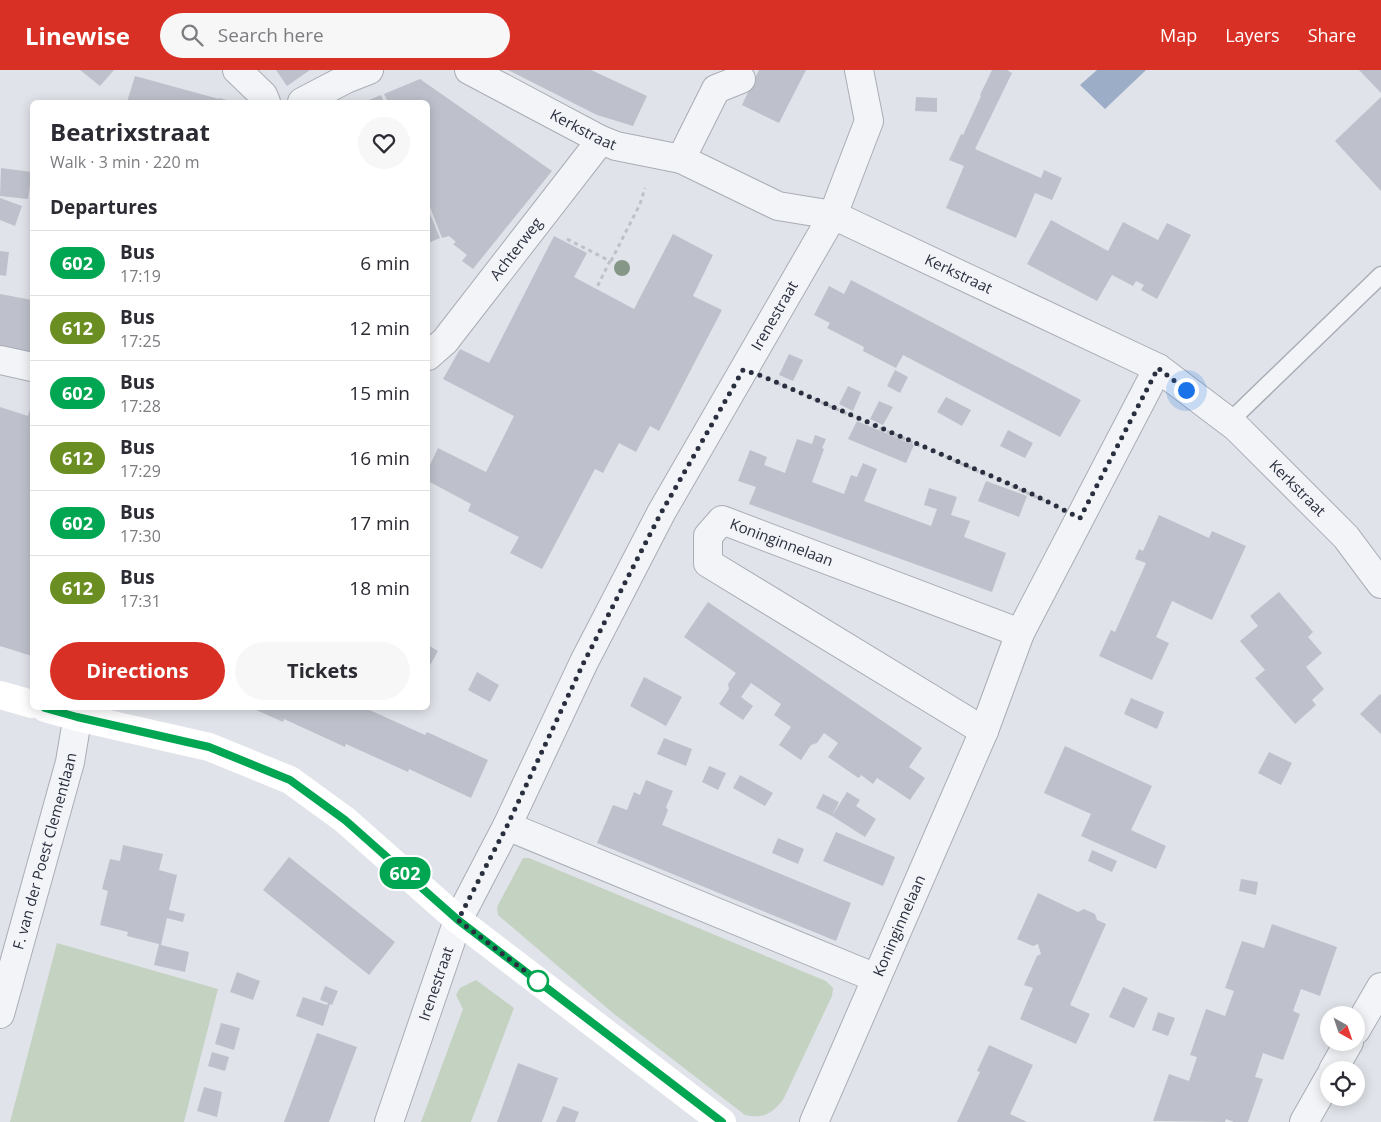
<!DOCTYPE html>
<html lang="en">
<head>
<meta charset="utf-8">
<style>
	:root { --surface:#fff; --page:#f7f7f7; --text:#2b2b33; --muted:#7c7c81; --line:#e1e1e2; --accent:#d93025 }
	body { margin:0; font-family:"Open Sans",sans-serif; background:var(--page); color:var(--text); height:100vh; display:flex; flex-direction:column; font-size:19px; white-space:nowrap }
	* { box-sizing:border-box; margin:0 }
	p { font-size:16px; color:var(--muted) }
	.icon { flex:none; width:28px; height:28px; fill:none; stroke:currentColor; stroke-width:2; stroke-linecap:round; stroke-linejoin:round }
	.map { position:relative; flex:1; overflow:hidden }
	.drawer { position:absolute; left:30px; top:30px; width:400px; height:610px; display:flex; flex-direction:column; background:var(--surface); border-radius:8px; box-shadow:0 2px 12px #0003 }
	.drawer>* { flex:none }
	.badge { padding:0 10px; border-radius:16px; font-size:18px; line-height:32px }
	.needle { width:32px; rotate:140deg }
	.controls { position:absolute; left:1320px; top:936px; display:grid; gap:10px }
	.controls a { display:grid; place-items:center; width:45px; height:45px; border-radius:50%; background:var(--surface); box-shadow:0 2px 12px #0003; font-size:25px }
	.you { position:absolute; width:25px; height:25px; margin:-12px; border:4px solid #fff; border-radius:50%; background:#1a73e8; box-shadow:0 0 0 8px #1a73e833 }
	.map>.badge { position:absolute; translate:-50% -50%; box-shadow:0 0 0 2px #fff }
	h2 { padding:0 20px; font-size:19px; line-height:45px }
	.round { display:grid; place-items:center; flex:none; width:52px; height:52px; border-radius:26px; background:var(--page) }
	.overview { display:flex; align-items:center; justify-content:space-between; height:85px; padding:0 20px }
	h1 { font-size:24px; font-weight:700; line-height:38px }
	.primary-button { display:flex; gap:10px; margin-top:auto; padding:10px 20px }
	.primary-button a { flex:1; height:58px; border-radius:30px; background:var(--accent); color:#fff; font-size:20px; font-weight:700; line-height:58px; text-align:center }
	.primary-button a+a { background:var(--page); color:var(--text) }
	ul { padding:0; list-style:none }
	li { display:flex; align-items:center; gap:15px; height:65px; padding:0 20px; border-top:1px solid var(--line) }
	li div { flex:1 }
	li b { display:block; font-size:19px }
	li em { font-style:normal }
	li .badge { min-width:55px; font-weight:700; text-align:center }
	header { display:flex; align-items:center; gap:30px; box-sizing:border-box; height:70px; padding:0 25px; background:var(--accent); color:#fff }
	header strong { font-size:24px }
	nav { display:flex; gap:28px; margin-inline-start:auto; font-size:18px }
	.search { width:350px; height:45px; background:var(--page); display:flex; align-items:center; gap:12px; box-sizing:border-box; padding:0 18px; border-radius:28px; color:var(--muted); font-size:19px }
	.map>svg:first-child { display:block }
	.green { fill:#c4d2c2 }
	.water { fill:#9cadc7 }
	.building { fill:#bec1cb }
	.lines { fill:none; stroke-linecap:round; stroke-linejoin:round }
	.lane-casing { stroke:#a9adb6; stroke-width:19 }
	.street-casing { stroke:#a9adb6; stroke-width:30 }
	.path { stroke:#bec1c7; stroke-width:3; stroke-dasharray:4 4; stroke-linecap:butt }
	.lane { stroke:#f3f4f7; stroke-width:16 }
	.street { stroke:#f3f4f7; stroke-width:28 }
	.secondary { stroke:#fff; stroke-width:28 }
	.tree { fill:#859887 }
	.line-casing { stroke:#fff; stroke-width:11 }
	.line { stroke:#00a651; stroke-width:8 }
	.walk { stroke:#292f3f; stroke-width:5; stroke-dasharray:0 9 }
	.stop-dot { fill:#fff; stroke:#00a651; stroke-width:2.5 }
	.labels { text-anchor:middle; stroke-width:4; stroke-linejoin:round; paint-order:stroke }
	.street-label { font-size:15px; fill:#292f3f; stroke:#f0f2f6 }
</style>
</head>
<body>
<header>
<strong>Linewise</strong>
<div class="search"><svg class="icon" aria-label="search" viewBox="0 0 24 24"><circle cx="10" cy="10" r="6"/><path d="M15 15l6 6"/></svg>Search here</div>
<nav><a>Map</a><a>Layers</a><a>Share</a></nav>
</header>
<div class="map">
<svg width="1381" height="1052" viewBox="0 0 1381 1052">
	<rect width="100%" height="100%" fill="#e0e3e9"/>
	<path class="green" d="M 523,788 L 529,788 L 826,911 L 833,918 L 832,926 L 783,1030 C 771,1044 764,1049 745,1045 L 614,944 L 498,845 L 497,837 Z
		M 57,873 L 218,919 L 184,1052 L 10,1052 Z
		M 476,910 L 514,938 L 471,1052 L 421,1052 L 463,939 L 456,925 L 460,918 Z"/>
	<path class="water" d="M 1097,0 L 1146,0 L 1105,39 L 1080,15 Z"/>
	<path class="building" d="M 80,0 L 114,0 L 100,16 Z
		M 276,0 L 310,0 L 287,16 Z
		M 508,0 L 591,0 L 647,26 L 633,56 L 597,45 Z
		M 759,0 L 806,0 L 779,53 L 742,35 Z
		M 992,0 L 1007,0 L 1012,3 L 975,79 L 1041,108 L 1044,100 L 1062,108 L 1052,130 L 1035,123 L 1016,168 L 946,138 L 964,96 L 949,90 L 961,64 L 963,65 L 981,26 L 980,25 Z
		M 1359,0 L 1381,0 L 1381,23 Z
		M 135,6 L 219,29 L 219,28 L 235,32 L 127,32 Z
		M 420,9 L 552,101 L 473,199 L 462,191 L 467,185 L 453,174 L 456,172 L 449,166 L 442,168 L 428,132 L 428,32 L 388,32 L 384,24 Z
		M 381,25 L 384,32 L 364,32 Z
		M 916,27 L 937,28 L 937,42 L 915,41 Z
		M 1381,27 L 1381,121 L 1335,71 Z
		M 1,98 L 32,102 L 28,129 L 0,126 Z
		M 0,128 L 22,136 L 15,156 L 0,150 Z
		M 428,139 L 440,168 L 428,173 Z
		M 1051,150 L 1108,181 L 1123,152 L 1158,170 L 1167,153 L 1191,165 L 1157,229 L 1141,220 L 1144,215 L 1136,211 L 1133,216 L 1112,205 L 1097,231 L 1027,194 Z
		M 673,164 L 713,185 L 693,226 L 722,240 L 659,361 L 650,356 L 636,382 L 619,373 L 603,403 L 595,399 L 542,499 L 510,483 L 519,467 L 468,441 L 471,434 L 428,411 L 428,399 L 438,378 L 486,402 L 514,346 L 443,309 L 460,279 L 489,293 L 554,166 L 587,183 L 574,207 L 634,239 Z
		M 0,181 L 9,182 L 6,206 L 0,205 Z
		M 851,210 L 1081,330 L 1060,367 L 903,285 L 896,298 L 863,281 L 864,277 L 827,258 L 830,253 L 814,245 L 829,216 L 844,224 Z
		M 0,224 L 32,230 L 32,283 L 0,277 Z
		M 789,284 L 803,290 L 793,311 L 779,305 Z
		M 895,300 L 908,307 L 900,323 L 887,316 Z
		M 848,316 L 861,322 L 853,341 L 839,334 Z
		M 946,327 L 971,340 L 962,356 L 937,342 Z
		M 879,331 L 893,337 L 883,355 L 870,349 Z
		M 32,332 L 32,586 L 0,576 L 0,337 L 28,346 Z
		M 857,351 L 914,375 L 906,393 L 848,369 Z
		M 1008,360 L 1033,373 L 1025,388 L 1000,376 Z
		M 815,365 L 826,369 L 822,378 L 824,379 L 812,412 L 844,424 L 851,405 L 857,407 L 863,393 L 877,399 L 864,431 L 931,456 L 937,439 L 924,435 L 929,418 L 957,427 L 951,445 L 970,451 L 964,467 L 1006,483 L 992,522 L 749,434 L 756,417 L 738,411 L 750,380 L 767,387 L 764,395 L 785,403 L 797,369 L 812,374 Z
		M 986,411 L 1027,426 L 1019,447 L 978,431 Z
		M 1159,445 L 1209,468 L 1212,461 L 1246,476 L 1212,550 L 1172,531 L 1156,567 L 1169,573 L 1152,610 L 1099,586 L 1111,560 L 1115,562 L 1146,493 L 1135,489 L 1139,479 L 1143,481 Z
		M 1279,522 L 1313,562 L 1308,567 L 1322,583 L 1306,597 L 1324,619 L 1312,630 L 1316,635 L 1295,654 L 1255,608 L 1265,600 L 1240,571 L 1258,556 L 1250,546 Z
		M 708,532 L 922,678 L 909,697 L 925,708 L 910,730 L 877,708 L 873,714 L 861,705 L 859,708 L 857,707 L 828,687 L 838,673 L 824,663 L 817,673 L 811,675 L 801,690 L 779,675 L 791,657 L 774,645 L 781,634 L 751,613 L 741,627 L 753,636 L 743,650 L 719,634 L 729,619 L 728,614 L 736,603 L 684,567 Z
		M 428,575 L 438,581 L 428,599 Z
		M 477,602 L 499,615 L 490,632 L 468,620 Z
		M 644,607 L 682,627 L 666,656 L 630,636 Z
		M 1380,624 L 1381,625 L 1381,664 L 1360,644 Z
		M 1131,628 L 1164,642 L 1157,659 L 1124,644 Z
		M 252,638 L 358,638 L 363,640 L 365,638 L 425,665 L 427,662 L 488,690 L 471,728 L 409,699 L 408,702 L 346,674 L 345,677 L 284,649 L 283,652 Z
		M 664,668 L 692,679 L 686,696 L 657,684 Z
		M 1065,676 L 1152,716 L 1131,760 L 1166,776 L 1156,799 L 1081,766 L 1091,744 L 1044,723 Z
		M 1269,682 L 1292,693 L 1281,715 L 1258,703 Z
		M 709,696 L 726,703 L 718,720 L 702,712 Z
		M 740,705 L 773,723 L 765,736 L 733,718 Z
		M 646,710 L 673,721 L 666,737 L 668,740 L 662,755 L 851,833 L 836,871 L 597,773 L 613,735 L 627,740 L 634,722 L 640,725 Z
		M 847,722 L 860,730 L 856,736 L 876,749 L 865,767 L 832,746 Z
		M 823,724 L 839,732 L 832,746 L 816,738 Z
		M 836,762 L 895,787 L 883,816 L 823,791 Z
		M 778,768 L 804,779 L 798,794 L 772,783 Z
		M 123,775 L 163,784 L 159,800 L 177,805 L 169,840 L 185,844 L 183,852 L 167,848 L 161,875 L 189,882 L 185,902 L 154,895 L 159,874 L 127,866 L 128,862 L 100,855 L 108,821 L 102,819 L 110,789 L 120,791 Z
		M 1092,780 L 1117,791 L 1112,802 L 1088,791 Z
		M 289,787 L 395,872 L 369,905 L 263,820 Z
		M 1241,809 L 1258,812 L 1256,825 L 1239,821 Z
		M 1038,823 L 1078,842 L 1084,839 L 1095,844 L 1097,850 L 1106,854 L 1070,935 L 1090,944 L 1076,974 L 1020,949 L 1033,918 L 1024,915 L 1037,886 L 1041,884 L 1038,874 L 1033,876 L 1017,869 Z
		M 1272,854 L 1337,877 L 1320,926 L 1301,919 L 1293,941 L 1300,944 L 1283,990 L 1263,983 L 1255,1007 L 1263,1009 L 1248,1052 L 1234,1052 L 1226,1049 L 1225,1052 L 1153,1051 L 1169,1004 L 1189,1011 L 1197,987 L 1190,985 L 1206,939 L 1225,946 L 1234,921 L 1225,918 L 1242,871 L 1264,878 Z
		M 237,902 L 260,911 L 253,930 L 230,922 Z
		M 325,916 L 338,921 L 332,935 L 330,934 L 323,956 L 296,946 L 303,927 L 327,935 L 328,933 L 320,930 Z
		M 1123,917 L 1148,928 L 1134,958 L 1109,947 Z
		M 1158,942 L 1175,948 L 1168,966 L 1152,960 Z
		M 221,953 L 240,958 L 234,980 L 215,974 Z
		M 317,963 L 357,977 L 329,1052 L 284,1052 Z
		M 989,975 L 1033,995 L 1010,1044 L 1027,1052 L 957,1052 L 980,1002 L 977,1001 Z
		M 212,982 L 229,987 L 225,1001 L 208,996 Z
		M 518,993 L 558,1008 L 542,1052 L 497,1052 Z
		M 204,1017 L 222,1022 L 217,1047 L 197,1041 Z
		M 563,1036 L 579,1042 L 575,1052 L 556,1052 Z"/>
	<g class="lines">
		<defs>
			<path id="lane" d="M 1229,352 L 1381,205"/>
			<g id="street">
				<path d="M 237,0 L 263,25 L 266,32"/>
				<path id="s1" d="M 469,0 L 601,70 L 616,76 L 681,89 L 778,136 L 833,145 L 1158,298 L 1236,357 L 1346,467 L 1381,514"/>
				<path d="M 302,32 L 346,9 L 369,0"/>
				<path d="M 681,89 L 716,19 L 741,9"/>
				<path id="s2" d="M 428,286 L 445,271 L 601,70"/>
				<path d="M 0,290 L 32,297"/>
				<path id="s3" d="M 984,661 L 708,493 L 708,466 L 722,450 L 1020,563"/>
				<path d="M 507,756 L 876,908"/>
				<path id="s4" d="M 0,944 L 70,692 L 79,638"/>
				<path d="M 1356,960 L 1381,917"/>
				<path d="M 1333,1000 L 1349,972"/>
				<path id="s5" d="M 389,1052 L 458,850 L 507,756 L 584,592 L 661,443 L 833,145 L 869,51 L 859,0"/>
				<path id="s6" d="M 814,1052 L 984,661 L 1020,563 L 1158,298"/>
				<path d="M 1304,1052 L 1329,1008"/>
			</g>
		</defs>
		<use href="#lane" class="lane-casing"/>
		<use href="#street" class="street-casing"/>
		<path class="path" d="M 567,169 L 610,191 L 596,219
			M 611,191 L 640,134 L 645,118
			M 777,313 L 1050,433"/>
		<use href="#lane" class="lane"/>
		<use href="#street" class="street"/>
		<path class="secondary" d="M 0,625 L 32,634
			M 45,638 L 77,647 L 209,677 L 290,710 L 345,750 L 458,850 L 722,1052"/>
	</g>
	<circle class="tree" cx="622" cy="198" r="8"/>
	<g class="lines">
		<defs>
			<path id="line" d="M 45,638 L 77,647 L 209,677 L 290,710 L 345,750 L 458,850 L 722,1052"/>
		</defs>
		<use href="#line" class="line-casing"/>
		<use href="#line" class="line"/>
		<path class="walk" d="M 538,911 L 458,850 L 507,756 L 584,592 L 661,443 L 743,300 L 762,306 L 1028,422 L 1080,448 L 1158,298 L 1186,320"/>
	</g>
	<circle class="stop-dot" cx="538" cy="911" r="10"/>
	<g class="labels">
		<g class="street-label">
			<text dy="5" stroke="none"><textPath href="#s1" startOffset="129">Kerkstraat</textPath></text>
			<text dy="5" stroke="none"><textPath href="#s2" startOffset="139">Achterweg</textPath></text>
			<text dy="5" stroke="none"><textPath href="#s1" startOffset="534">Kerkstraat</textPath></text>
			<text dy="5" stroke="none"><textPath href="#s5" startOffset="896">Irenestraat</textPath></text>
			<text dy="5" stroke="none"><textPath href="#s1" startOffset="939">Kerkstraat</textPath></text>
			<text dy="5" stroke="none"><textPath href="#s3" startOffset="435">Koninginnelaan</textPath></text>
			<text dy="5" stroke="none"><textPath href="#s4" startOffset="169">F. van der Poest Clementlaan</textPath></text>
			<text dy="5" stroke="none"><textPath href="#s6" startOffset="214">Koninginnelaan</textPath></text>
			<text dy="5" stroke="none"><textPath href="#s5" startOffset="146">Irenestraat</textPath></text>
		</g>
	</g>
</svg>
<div class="controls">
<a><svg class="needle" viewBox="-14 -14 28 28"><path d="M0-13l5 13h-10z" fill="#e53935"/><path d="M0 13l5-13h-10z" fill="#7c7c81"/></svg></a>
<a><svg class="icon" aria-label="locate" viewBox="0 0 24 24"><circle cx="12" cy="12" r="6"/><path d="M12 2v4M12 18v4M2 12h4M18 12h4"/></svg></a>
</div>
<div class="you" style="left:1186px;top:320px"></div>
<b class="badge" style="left:405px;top:803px;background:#00a651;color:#fff">602</b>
<section class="drawer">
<div class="overview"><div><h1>Beatrixstraat</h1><p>Walk · 3 min · 220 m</p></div><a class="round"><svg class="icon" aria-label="heart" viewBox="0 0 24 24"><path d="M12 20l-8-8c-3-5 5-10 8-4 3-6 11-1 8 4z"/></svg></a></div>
<h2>Departures</h2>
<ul>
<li><span class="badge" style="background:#00a651;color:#fff">602</span><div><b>Bus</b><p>17:19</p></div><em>6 min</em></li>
<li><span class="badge" style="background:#6b8e23;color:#fff">612</span><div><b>Bus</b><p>17:25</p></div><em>12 min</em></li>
<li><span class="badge" style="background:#00a651;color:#fff">602</span><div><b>Bus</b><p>17:28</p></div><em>15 min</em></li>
<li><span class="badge" style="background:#6b8e23;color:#fff">612</span><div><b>Bus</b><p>17:29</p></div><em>16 min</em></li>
<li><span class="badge" style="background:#00a651;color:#fff">602</span><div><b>Bus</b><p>17:30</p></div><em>17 min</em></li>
<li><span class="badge" style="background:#6b8e23;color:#fff">612</span><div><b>Bus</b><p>17:31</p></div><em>18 min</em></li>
</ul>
<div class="primary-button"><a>Directions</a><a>Tickets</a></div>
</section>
</div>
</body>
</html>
